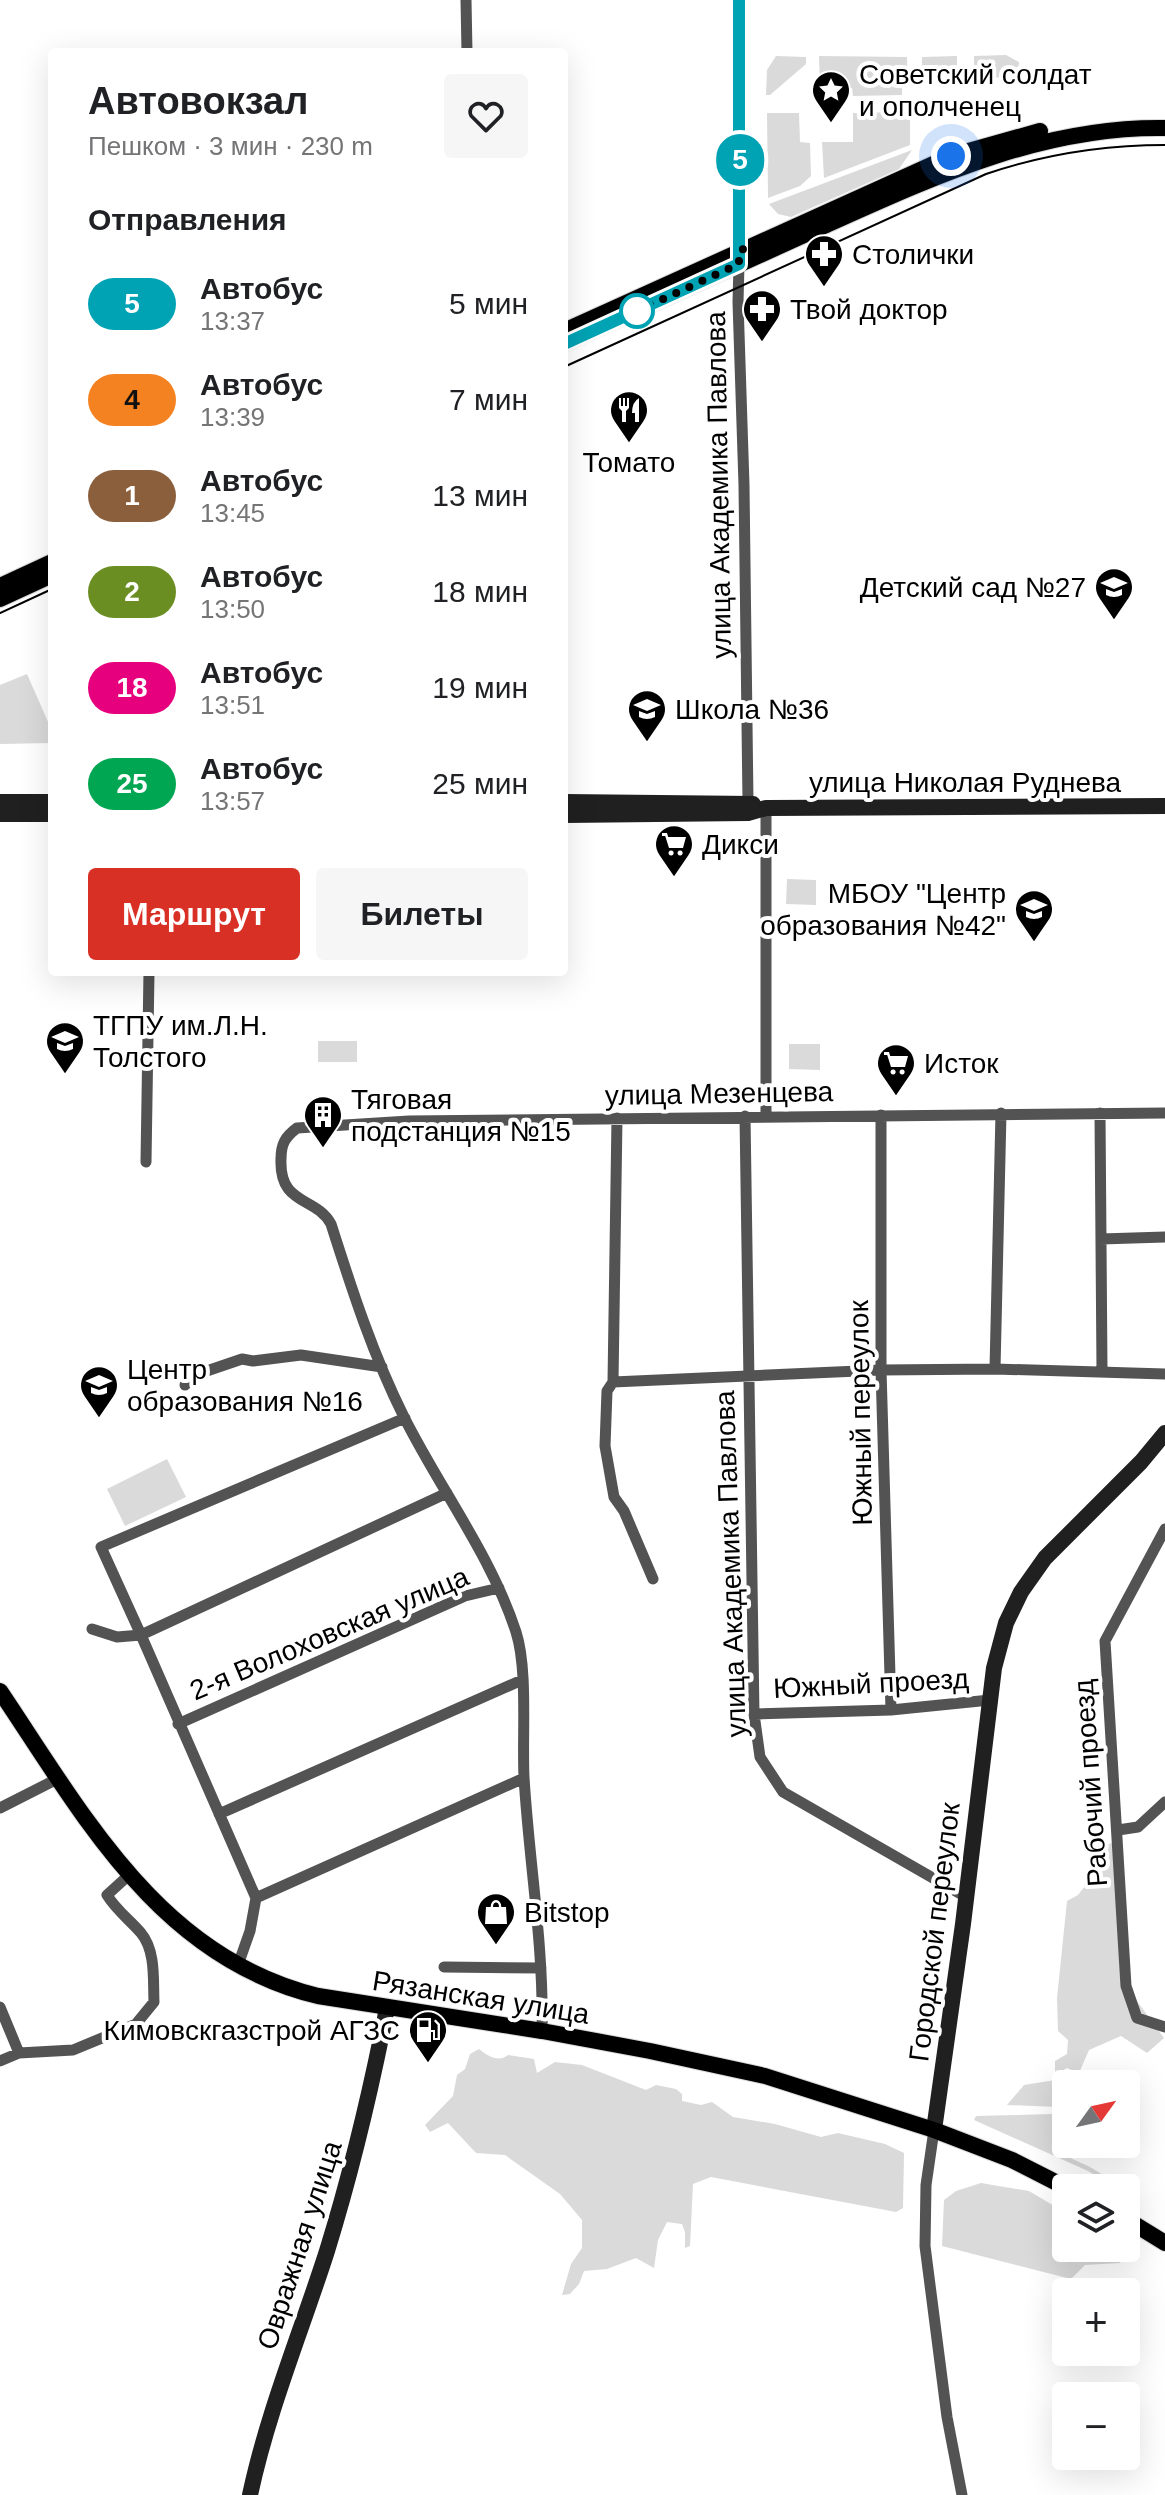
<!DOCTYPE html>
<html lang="ru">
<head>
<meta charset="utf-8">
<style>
	:root { --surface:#fff; --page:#f6f6f6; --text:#202124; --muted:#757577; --accent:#d93025 }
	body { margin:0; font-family:Helvetica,sans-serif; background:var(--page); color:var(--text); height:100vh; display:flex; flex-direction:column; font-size:30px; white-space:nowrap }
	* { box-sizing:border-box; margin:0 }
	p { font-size:26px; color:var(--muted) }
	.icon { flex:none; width:44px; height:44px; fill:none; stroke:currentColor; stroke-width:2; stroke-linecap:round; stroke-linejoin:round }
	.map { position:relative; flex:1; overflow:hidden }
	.side { position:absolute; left:48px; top:48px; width:520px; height:928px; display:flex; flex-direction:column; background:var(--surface); border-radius:8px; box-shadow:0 8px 32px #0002 }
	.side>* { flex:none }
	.badge { padding:0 16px; border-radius:26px; font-size:28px; line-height:52px }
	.needle { width:52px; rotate:57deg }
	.tools { position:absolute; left:1052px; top:2070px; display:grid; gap:16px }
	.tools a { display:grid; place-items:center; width:88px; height:88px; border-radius:8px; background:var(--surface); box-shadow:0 8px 32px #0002; font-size:40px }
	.you { position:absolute; width:40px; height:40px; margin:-20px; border:6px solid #fff; border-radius:50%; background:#1a73e8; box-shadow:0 0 0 12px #1a73e833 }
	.map>.badge { position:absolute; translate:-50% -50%; box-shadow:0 0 0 4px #fff }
	h2 { padding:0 40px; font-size:30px; line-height:72px }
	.round { display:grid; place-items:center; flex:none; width:84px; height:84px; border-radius:8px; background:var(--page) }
	.overview { display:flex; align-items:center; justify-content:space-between; height:136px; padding:0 40px }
	h1 { font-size:38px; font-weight:800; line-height:60px }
	.cta { display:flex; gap:16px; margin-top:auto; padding:16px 40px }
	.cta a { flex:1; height:92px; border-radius:8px; background:var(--accent); color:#fff; font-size:32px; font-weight:800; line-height:92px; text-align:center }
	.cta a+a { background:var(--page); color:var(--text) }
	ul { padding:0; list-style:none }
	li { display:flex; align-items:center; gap:24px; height:96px; padding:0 40px }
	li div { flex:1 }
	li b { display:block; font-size:30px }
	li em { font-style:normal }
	li .badge { min-width:88px; font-weight:700; text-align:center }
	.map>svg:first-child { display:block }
	.green { fill:#dadada }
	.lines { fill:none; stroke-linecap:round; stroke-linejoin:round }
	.primary-casing { stroke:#dbdbdb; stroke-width:18 }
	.street { stroke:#535353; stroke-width:11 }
	.secondary { stroke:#202020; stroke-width:16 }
	.primary { stroke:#000; stroke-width:16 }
	.tram { stroke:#000; stroke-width:2 }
	.line-casing { stroke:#fff; stroke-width:18 }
	.line { stroke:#00a3b4; stroke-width:12 }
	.walk { stroke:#000; stroke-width:8; stroke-dasharray:0 14.4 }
	.stop-dot { fill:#fff; stroke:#00a3b4; stroke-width:4 }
	.labels { text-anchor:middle; stroke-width:8; stroke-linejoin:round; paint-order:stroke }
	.poi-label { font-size:28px; fill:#000; stroke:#fff; text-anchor:start }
	.street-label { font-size:28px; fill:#000; stroke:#fff }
</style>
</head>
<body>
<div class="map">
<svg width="1165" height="2495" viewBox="0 0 1165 2495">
	<rect width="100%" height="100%" fill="#fff"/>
	<path class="green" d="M 776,56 L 806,57 L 806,64 L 770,95 L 766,95 L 767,70 Z
		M 819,56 L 907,57 L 908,87 L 902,87 L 902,95 L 853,96 L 852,88 L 820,89 Z
		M 957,56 L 957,77 L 922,78 L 922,57 Z
		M 974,56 L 1006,55 L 1019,62 L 1018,77 L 974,78 Z
		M 903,112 L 903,119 L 910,119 L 910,145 L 824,178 L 822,142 L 853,142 L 853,113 Z
		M 767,113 L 799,113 L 800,142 L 810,143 L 811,176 L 800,186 L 768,198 Z
		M 912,150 L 899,169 L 791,217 L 778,214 L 769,204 Z
		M 27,674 L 52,731 L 52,743 L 0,744 L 0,685 Z
		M 787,879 L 816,880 L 816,905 L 786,904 Z
		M 318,1041 L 357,1041 L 357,1062 L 318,1062 Z
		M 789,1044 L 820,1044 L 820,1070 L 789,1069 Z
		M 167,1459 L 186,1497 L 125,1526 L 107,1489 Z
		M 1118,1841 L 1126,1986 L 1164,2038 L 1147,2053 L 1121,2036 L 1089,2050 L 1079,2073 L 1067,2068 L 1060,2072 L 1072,2081 L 1066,2084 L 1066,2091 L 1057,2107 L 1007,2105 L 1024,2085 L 1055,2080 L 1055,2061 L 1067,2054 L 1068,2040 L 1058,2031 L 1057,1998 L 1067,1901 L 1078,1895 L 1088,1882 L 1094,1849 Z
		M 479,2049 C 488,2056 498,2063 508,2055 L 534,2059 L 537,2073 L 555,2062 L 582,2065 L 646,2090 L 656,2085 L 676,2089 L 682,2094 L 682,2101 L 701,2105 L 712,2102 L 733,2117 L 775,2124 L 821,2137 L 838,2133 L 885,2144 L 904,2153 L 903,2208 L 896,2212 L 711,2177 L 693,2184 L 690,2246 L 685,2248 L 685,2232 L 682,2224 L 667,2222 L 658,2240 L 654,2268 L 636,2258 L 607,2269 L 584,2271 L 579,2284 L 570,2294 L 562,2295 L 571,2264 L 582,2248 L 582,2220 L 560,2194 L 505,2155 L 476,2153 L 448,2123 L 430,2132 L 425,2125 L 453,2096 L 457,2075 L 465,2069 L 470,2054 Z
		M 1052,2114 L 1066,2122 L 1053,2150 L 1090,2167 L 1125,2188 L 1116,2188 L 1088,2171 L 974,2120 L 976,2116 Z
		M 981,2183 L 1029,2191 L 1066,2213 L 1066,2248 L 1122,2248 L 1124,2250 L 1120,2263 L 1085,2265 L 1071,2279 L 942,2246 L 944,2200 L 956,2191 Z"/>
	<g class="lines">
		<defs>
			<path id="primary" d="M 739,258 L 739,0
				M 564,331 L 951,156 L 1040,131
				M 564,344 C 651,305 737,265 824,226 C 933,177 1042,126 1165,128
				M 0,586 L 52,562
				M 0,599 L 52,575
				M 0,1691 C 84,1816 160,1958 318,1996 L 542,2031 L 650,2051 L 765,2076 L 934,2130 L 1012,2160 L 1067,2188
				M 1126,2219 L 1165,2243"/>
		</defs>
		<use href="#primary" class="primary-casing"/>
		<path class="street" d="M 466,0 L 467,52
			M 739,264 L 738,302 L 744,485 L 748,802
			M 766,808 L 766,1116
			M 1100,1113 L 1102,1371
			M 881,1115 L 881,1370 L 891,1710
			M 745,1116 L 754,1714 L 760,1757 L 783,1792 L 966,1897
			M 617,1118 L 613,1382 L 607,1391 L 605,1446 L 614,1497 L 624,1511 L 653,1579
			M 146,1162 L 149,972
			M 1101,1239 L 1165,1237
			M 995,1369 L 1001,1113
			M 613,1382 L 881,1370 L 995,1369 L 1165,1374
			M 185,1385 L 195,1375 L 242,1359 L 253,1361 L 301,1355 L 382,1367
			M 405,1418 L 101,1547 L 141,1635 L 447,1493
			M 1165,1529 L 1105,1641 L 1126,1986 L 1137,2018 L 1165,2027
			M 92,1629 L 117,1637 L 141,1635 L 256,1898 L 250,1931 L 238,1965
			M 754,1714 L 891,1710 L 990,1700
			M 178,1724 L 465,1596 L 499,1588
			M 0,1808 L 59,1778
			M 219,1814 L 522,1680
			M 1118,1830 L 1138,1827 L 1165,1802
			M 256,1898 L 524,1778
			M 444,1967 L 541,1968
			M 0,2007 L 19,2053
			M 542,2031 C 544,1946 529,1862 524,1777 C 522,1736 528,1669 516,1632 C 491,1555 440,1489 404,1417 C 373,1355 352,1290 331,1224 C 316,1196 279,1206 281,1159 C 281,1144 285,1137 297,1128 L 409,1121 L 1165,1113
			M 0,2061 L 19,2053 L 73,2050 L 136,2024 L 154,2002 C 153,1980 156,1951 141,1933 C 130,1920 116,1910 107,1895 L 129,1875
			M 934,2130 L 926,2185 L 925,2246 L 947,2417 L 962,2495"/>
		<path class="secondary" d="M 0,802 L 52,802
			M 564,802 L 753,804
			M 0,814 L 52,814
			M 564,815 L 748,813 L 766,808 L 1165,806
			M 934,2130 L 963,1924 L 994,1668 L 1006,1623 L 1021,1592 L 1045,1558 L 1141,1462 L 1165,1433
			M 250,2495 C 268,2411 301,2332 327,2251 C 352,2170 371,2090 387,2008"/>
		<use href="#primary" class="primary"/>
		<path class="tram" d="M 564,367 L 986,174 C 1045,154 1103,145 1165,145
			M 0,613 L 52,589"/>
	</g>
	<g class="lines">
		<defs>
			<path id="line" d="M 564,344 L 739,264 L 739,0"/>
		</defs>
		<use href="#line" class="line-casing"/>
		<use href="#line" class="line"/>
		<path class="walk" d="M 637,311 L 739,264 L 739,251 L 951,156"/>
	</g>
	<defs>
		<symbol id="sight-pin" viewBox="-11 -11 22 30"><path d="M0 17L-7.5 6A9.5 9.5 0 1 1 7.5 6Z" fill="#000" stroke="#fff"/><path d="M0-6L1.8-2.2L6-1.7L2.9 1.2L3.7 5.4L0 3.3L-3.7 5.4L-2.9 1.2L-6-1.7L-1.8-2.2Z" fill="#fff"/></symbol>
		<symbol id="pharmacy-pin" viewBox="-11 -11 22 30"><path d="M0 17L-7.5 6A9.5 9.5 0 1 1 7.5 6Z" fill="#000" stroke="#fff"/><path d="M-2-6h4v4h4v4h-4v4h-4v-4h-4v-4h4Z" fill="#fff"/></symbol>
		<symbol id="restaurant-pin" viewBox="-11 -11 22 30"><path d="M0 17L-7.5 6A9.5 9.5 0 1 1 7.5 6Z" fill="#000" stroke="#fff"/><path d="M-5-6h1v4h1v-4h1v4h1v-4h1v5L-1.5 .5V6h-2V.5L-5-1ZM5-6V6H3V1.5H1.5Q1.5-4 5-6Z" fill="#fff"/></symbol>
		<symbol id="school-pin" viewBox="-11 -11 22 30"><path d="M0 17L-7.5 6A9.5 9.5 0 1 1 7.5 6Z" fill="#000" stroke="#fff"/><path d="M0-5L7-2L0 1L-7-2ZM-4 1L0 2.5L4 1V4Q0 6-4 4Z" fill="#fff"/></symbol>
		<symbol id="supermarket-pin" viewBox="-11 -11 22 30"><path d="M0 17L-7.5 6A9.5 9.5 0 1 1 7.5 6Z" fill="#000" stroke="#fff"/><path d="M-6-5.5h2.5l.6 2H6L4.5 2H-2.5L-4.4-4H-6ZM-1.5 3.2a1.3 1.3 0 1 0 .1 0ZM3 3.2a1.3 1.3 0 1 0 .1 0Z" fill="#fff"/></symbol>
		<symbol id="university-pin" viewBox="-11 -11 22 30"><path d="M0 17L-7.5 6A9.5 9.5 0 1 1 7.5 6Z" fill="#000" stroke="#fff"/><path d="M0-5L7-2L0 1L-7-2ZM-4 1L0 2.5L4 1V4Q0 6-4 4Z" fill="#fff"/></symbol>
		<symbol id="building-pin" viewBox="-11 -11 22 30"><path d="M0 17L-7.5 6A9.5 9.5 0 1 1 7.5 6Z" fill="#000" stroke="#fff"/><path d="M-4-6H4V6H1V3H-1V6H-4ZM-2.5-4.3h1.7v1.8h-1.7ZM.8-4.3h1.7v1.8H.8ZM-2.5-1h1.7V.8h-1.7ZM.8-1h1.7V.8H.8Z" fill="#fff"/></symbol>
		<symbol id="shop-pin" viewBox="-11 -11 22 30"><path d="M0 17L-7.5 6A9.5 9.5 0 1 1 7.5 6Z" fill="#000" stroke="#fff"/><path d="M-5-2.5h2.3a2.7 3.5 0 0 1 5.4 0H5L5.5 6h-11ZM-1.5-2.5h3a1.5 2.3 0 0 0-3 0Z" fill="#fff"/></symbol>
		<symbol id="fuel-pin" viewBox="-11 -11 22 30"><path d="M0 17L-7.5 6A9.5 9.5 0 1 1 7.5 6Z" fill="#000" stroke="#fff"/><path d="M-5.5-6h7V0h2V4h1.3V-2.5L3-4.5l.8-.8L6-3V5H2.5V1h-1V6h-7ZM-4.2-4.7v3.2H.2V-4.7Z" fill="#fff"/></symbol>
	</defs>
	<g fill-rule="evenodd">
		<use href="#sight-pin" x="809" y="68" width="44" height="60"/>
		<use href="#pharmacy-pin" x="802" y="232" width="44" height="60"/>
		<use href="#pharmacy-pin" x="740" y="287" width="44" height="60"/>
		<use href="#restaurant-pin" x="607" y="388" width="44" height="60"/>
		<use href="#school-pin" x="1092" y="565" width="44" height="60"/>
		<use href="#school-pin" x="625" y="687" width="44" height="60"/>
		<use href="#supermarket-pin" x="652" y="822" width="44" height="60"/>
		<use href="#school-pin" x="1012" y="887" width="44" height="60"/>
		<use href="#university-pin" x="43" y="1019" width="44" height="60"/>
		<use href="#supermarket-pin" x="874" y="1041" width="44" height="60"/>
		<use href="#building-pin" x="301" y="1093" width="44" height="60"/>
		<use href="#school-pin" x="77" y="1363" width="44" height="60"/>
		<use href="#shop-pin" x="474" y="1890" width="44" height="60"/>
		<use href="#fuel-pin" x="406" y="2008" width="44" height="60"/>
	</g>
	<circle class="stop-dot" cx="637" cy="311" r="16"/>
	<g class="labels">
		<g class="poi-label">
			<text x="859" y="84">Советский солдат<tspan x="859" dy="32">и ополченец</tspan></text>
			<text x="852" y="264">Столички</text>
			<text x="790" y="319">Твой доктор</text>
			<text x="629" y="472" text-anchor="middle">Томато</text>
			<text x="1086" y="597" text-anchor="end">Детский сад №27</text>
			<text x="675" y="719">Школа №36</text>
			<text x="702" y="854">Дикси</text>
			<text x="1006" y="903" text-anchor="end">МБОУ "Центр<tspan x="1006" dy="32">образования №42"</tspan></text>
			<text x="93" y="1035">ТГПУ им.Л.Н.<tspan x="93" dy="32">Толстого</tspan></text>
			<text x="924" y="1073">Исток</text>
			<text x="351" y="1109">Тяговая<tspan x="351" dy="32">подстанция №15</tspan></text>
			<text x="127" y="1379">Центр<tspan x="127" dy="32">образования №16</tspan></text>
			<text x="524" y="1922">Bitstop</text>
			<text x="400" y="2040" text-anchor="end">Кимовскгазстрой АГЗС</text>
		</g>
		<g class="street-label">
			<text transform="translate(718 485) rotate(-91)" y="10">улица Академика Павлова</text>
			<text x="965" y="792">улица Николая Руднева</text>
			<text transform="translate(719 1093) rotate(-1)" y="10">улица Мезенцева</text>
			<text transform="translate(860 1413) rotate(-91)" y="10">Южный переулок</text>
			<text transform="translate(730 1564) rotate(-92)" y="10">улица Академика Павлова</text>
			<text transform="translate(329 1633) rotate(-23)" y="10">2-я Волоховская улица</text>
			<text transform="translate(871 1683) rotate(-3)" y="10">Южный проезд</text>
			<text transform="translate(1090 1783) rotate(-94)" y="10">Рабочий проезд</text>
			<text transform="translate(934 1932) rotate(-83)" y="10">Городской переулок</text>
			<text transform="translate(481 1997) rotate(9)" y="10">Рязанская улица</text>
			<text transform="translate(299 2245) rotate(-72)" y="10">Овражная улица</text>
		</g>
	</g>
</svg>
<div class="tools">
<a><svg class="needle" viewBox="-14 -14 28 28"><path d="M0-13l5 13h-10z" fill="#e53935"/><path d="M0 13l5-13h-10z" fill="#757577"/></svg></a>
<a><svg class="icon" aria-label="layers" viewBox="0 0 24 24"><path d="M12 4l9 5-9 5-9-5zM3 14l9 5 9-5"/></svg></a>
<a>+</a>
<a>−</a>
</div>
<div class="you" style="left:951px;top:156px"></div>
<b class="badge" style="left:740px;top:160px;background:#00a3b4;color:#fff">5</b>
<section class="side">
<div class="overview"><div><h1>Автовокзал</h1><p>Пешком · 3 мин · 230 m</p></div><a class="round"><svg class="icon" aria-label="heart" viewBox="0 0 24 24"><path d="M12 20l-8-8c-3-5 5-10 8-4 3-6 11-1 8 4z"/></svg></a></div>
<h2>Отправления</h2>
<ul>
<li><span class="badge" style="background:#00a3b4;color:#fff">5</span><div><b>Автобус</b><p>13:37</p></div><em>5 мин</em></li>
<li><span class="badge" style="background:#f58220;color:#111">4</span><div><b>Автобус</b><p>13:39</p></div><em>7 мин</em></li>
<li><span class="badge" style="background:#8b5e3c;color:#fff">1</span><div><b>Автобус</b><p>13:45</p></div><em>13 мин</em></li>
<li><span class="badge" style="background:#6b8e23;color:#fff">2</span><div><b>Автобус</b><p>13:50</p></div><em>18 мин</em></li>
<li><span class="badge" style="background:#e6007e;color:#fff">18</span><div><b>Автобус</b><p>13:51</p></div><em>19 мин</em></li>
<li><span class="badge" style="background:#00a651;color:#fff">25</span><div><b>Автобус</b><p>13:57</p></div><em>25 мин</em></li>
</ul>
<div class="cta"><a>Маршрут</a><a>Билеты</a></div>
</section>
</div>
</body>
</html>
